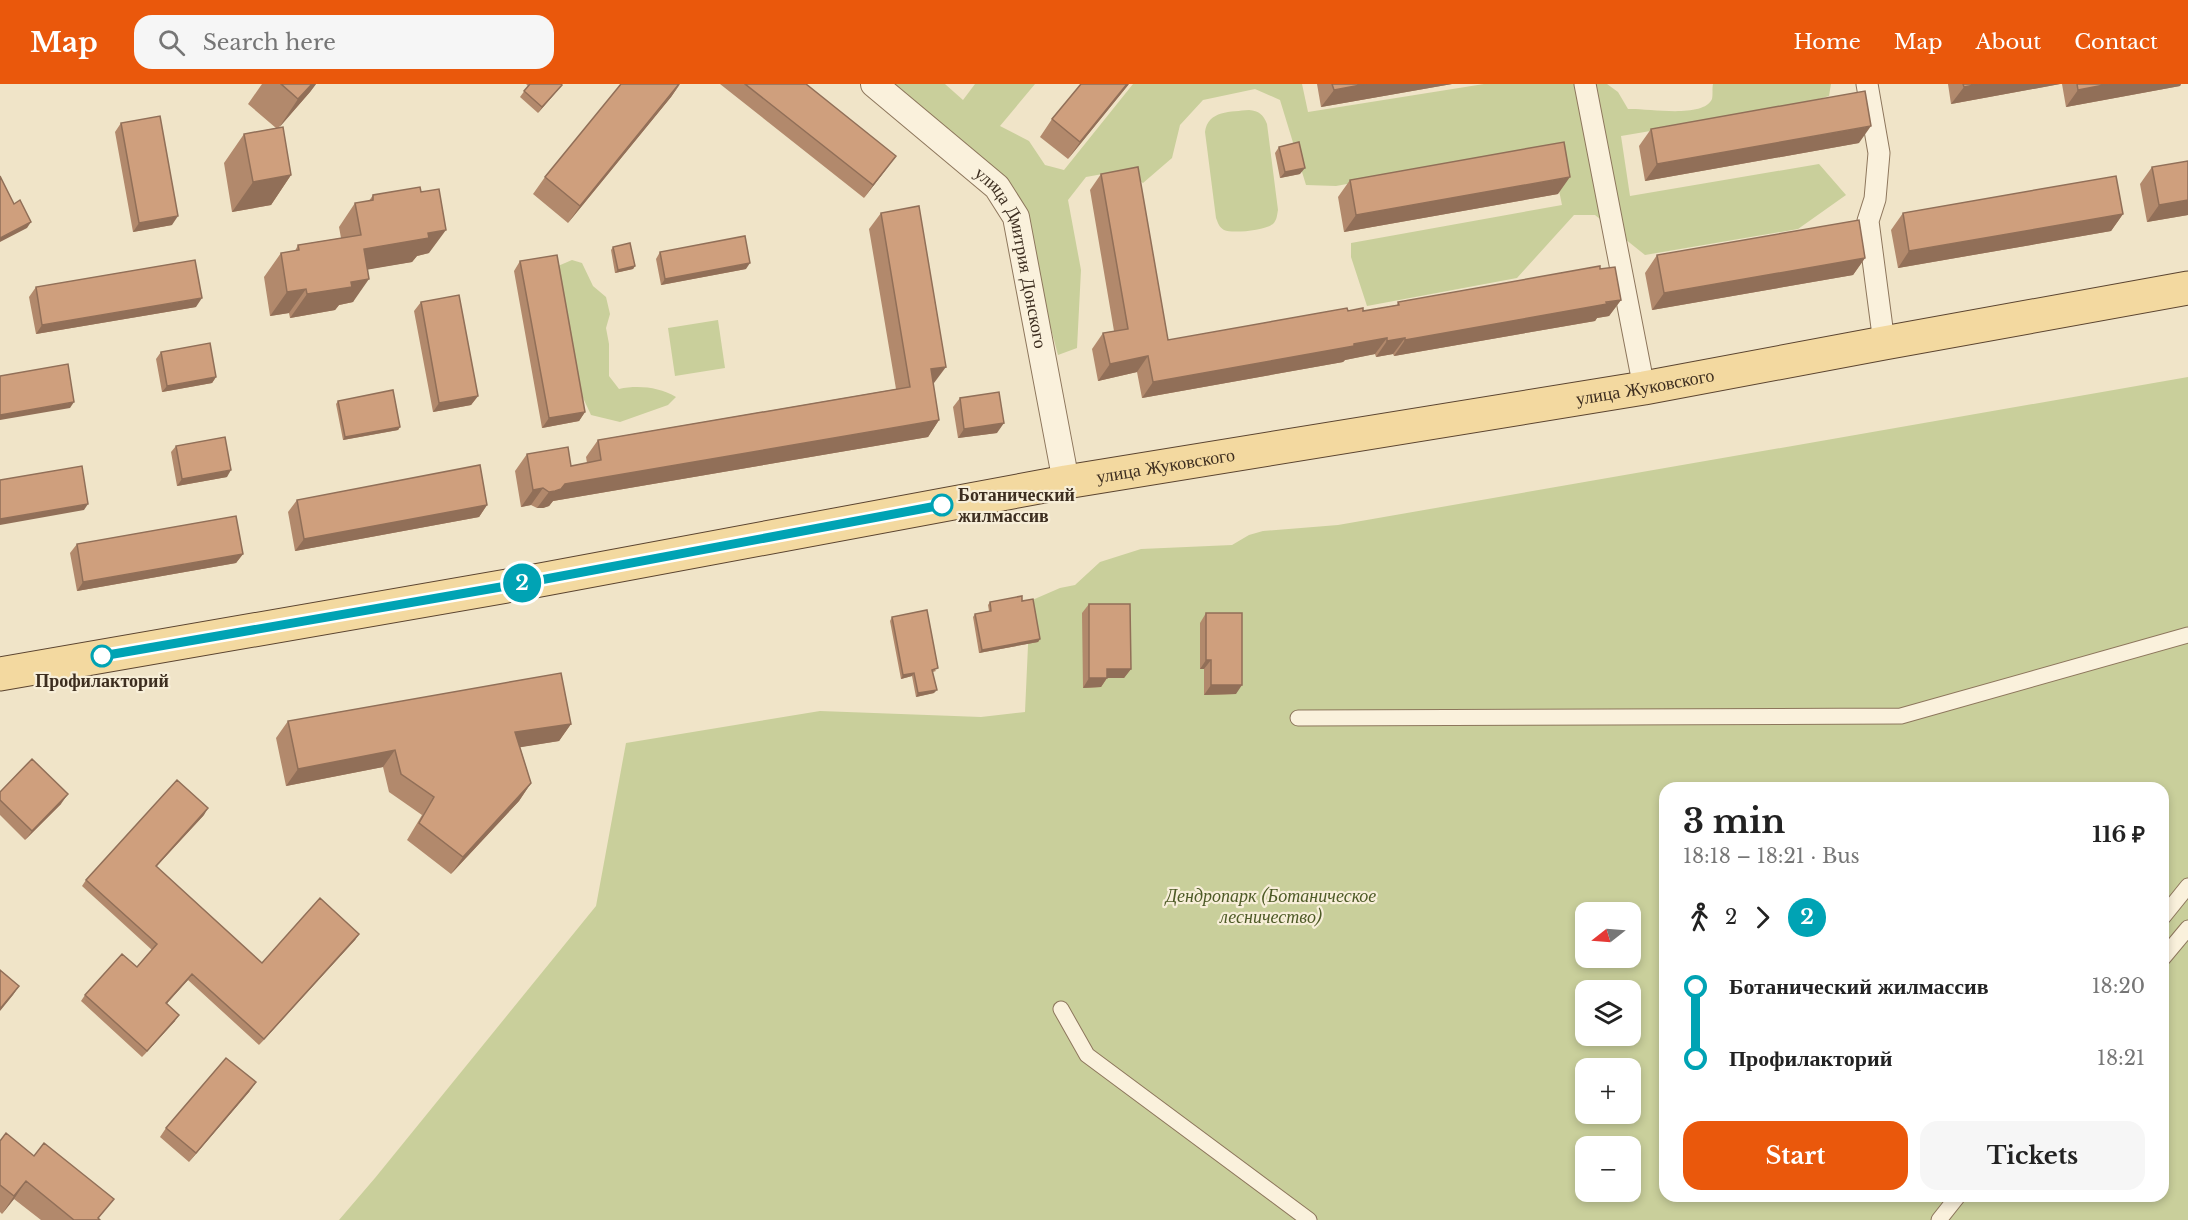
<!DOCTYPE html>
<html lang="en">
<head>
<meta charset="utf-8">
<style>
	:root { --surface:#fff; --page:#f6f6f6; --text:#222; --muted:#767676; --accent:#ea580c }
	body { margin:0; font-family:"Libre Baskerville",serif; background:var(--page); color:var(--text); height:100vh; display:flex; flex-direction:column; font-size:22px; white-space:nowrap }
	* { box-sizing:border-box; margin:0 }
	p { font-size:20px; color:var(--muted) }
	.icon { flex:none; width:33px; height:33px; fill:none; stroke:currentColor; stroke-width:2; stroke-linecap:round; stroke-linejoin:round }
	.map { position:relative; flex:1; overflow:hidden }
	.side { position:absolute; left:1659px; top:698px; width:510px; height:420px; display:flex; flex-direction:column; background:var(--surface); border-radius:18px; box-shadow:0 3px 9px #0003 }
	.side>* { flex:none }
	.badge { padding:0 12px; border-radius:20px; font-size:21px; line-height:39px }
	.needle { width:39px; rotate:253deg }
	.tools { position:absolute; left:1575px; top:818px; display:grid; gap:12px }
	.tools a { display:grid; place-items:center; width:66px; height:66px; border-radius:12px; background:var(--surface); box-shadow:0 3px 9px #0003; font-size:30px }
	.map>.badge { position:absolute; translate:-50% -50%; box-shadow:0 0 0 3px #fff }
	.legs { display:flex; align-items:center; gap:9px; height:66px; padding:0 24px; font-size:20px }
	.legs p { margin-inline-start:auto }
	.overview { display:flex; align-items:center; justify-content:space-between; height:102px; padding:0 24px }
	h1 { font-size:33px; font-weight:700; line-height:45px }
	.action { display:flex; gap:12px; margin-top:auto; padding:12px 24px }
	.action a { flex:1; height:69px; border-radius:18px; background:var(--accent); color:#fff; font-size:24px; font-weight:700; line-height:69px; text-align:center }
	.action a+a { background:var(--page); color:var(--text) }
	ul { padding:0 24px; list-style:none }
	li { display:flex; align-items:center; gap:21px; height:72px; font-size:22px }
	li i { display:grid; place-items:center; width:9px; height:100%; margin:0 8px; background:currentColor }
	li i::after { content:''; width:15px; height:15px; margin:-8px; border:4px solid; border-radius:50%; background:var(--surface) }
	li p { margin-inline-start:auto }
	li:first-child i { background:linear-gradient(#0000 50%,currentColor 0) }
	li:last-child i { background:linear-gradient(currentColor 50%,#0000 0) }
	header { display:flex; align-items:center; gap:36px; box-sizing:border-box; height:84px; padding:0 30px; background:var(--accent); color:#fff }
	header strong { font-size:28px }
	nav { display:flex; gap:33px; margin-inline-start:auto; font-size:21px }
	.search { width:420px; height:54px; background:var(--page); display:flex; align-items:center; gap:15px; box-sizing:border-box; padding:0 21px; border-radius:18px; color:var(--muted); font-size:22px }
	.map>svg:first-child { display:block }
	.green { fill:#c9cf9b; fill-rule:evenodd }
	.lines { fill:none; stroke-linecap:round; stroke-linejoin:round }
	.pedestrian-casing { stroke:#8d765c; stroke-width:17 }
	.minor-casing { stroke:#8d765c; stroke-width:23 }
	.tertiary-casing { stroke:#8d765c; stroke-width:28 }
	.primary-casing { stroke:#5b4430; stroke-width:35 }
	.pedestrian { stroke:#faf1dc; stroke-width:15 }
	.minor { stroke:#faf1dc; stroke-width:21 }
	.tertiary { stroke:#faf1dc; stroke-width:26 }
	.primary { stroke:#f3d9a0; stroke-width:33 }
	.wall { fill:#b2896c }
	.shaded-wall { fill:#916f58 }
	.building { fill:#cf9f7d; stroke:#916f58; stroke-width:1.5 }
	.line-1-casing { stroke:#fff; stroke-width:14 }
	.line-1 { stroke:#00a3b4; stroke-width:9 }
	.stop-1-dot { fill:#fff; stroke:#00a3b4; stroke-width:3 }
	.labels { text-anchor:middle; stroke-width:4.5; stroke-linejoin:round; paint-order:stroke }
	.street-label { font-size:18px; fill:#3d2e20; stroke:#f7eed8 }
	.stop-label { font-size:18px; font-weight:bold; fill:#3d2e20; stroke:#f7eed8; text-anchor:start }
	.park-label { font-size:18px; font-style:italic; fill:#4d5a26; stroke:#f7eed8 }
</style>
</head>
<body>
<header>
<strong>Map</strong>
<div class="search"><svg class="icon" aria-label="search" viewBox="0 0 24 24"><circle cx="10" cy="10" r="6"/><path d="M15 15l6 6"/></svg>Search here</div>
<nav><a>Home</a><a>Map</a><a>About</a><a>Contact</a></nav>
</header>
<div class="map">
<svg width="2188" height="1136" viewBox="0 0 2188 1136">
	<rect width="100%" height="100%" fill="#f0e4c8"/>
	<path class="green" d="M 885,0 L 945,0 L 963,16 L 975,0 L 1035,0 L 1000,42 L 1029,57 L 1045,81 L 1064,86 L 1133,0 L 1302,0 L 1308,28 L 1484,0 L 1607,0 L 1618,8 L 1628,25 C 1647,24 1703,35 1712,15 C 1713,11 1712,4 1713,0 L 1831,0 L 1829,12 L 1792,23 L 1621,52 L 1630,112 L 1819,80 L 1846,111 L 1798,145 L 1645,171 L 1595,131 L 1574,131 L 1517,194 L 1367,222 L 1351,173 L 1351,159 L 1562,121 L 1550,63 L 1336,102 L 1306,101 L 1280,16 L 1255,5 L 1203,16 L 1180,41 L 1172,74 L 1143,99 L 1125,86 L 1086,93 L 1068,116 L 1081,186 L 1077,264 L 1058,271 L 1020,128 Z
		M 1249,26 C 1259,27 1263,30 1267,40 L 1278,126 C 1277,131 1277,136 1273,140 C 1265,146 1233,150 1224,146 C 1219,143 1218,139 1216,134 L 1205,48 C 1208,26 1231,28 1249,26 Z
		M 572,176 L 582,179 L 593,202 L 606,213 L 610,230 L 606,244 L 609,260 L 609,292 L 619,305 C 638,301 659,303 676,313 L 668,321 L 620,338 L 591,331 L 578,303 L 558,182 Z
		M 718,236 L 725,284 L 675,292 L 668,244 Z
		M 2188,293 L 2188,1136 L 339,1136 L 375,1094 L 596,822 L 626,659 L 820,627 L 981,633 L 1025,628 L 1030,517 L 1060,504 L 1075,501 L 1100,478 L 1141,465 L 1232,461 L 1249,451 L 1263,447 L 1338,441 ZM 1665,704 L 2163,704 L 2163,1112 L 1665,1112 ZM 1586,828 L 1630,828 L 1630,873 L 1586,873 ZM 1586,906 L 1630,906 L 1630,951 L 1586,951 ZM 1586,984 L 1630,984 L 1630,1029 L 1586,1029 ZM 1586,1062 L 1630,1062 L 1630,1107 L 1586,1107 Z"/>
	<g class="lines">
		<defs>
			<path id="pedestrian" d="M 1298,634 L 1901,632 L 2188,551
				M 2163,833 L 2188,802
				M 2163,874 L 2188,844
				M 1061,925 L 1087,971 L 1309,1136
				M 1939,1136 L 1958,1112"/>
			<path id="minor" d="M 1585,0 L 1644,304
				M 1867,0 L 1879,69 L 1875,115 L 1868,137 L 1884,259"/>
			<g id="tertiary">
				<path id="s1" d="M 874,0 L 997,103 L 1016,133 L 1066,398"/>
			</g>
			<g id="primary">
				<path id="s2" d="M 0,590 L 524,499 L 1066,398 L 1644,304 L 1884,259 L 2188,204"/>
			</g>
		</defs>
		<use href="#pedestrian" class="pedestrian-casing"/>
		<use href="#minor" class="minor-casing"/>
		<use href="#tertiary" class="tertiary-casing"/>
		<use href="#primary" class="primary-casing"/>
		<use href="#pedestrian" class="pedestrian"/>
		<use href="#minor" class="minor"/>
		<use href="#tertiary" class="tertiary"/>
		<use href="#primary" class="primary"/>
	</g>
	<path class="wall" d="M 262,0 L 316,0 L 310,8 L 279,43 L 291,91 L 271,121 L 232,128 L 224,79 L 244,50 L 276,44 L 248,20 Z
		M 526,0 L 561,0 L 557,7 L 538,29 L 520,13 L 528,2 Z
		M 680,0 L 671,13 L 568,139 L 533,110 L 545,93 Z
		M 720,0 L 806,0 L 887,84 L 864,114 Z
		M 1129,0 L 1068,75 L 1040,53 L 1052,35 Z
		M 1317,0 L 1452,0 L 1321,23 Z
		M 1948,0 L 2060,0 L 1951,20 Z
		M 2062,0 L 2181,0 L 2180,2 L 2066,23 Z
		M 121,39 L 172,141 L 133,148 L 115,48 Z
		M 1651,45 L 1859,59 L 1645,97 L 1639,62 Z
		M 1279,63 L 1300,90 L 1280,94 L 1275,69 Z
		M 2152,83 L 2188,131 L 2147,138 L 2140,100 Z
		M 1101,90 L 1168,256 L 1348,227 L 1363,227 L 1397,221 L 1398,218 L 1600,185 L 1621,216 L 1609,232 L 1597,234 L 1595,237 L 1394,272 L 1393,270 L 1376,273 L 1375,270 L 1345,276 L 1343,278 L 1142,314 L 1137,288 L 1098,297 L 1092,265 L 1103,249 L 1114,247 L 1090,106 Z
		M 1350,96 L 1558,110 L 1344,148 L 1338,113 Z
		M 373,111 L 429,169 L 417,172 L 412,178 L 368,185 L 353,218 L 339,221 L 335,226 L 290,234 L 289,229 L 270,232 L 264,193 L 281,169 L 295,167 L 298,161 L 341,154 L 339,143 L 355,119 L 369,117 Z
		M 881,129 L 934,299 L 933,299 L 939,336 L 928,353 L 553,417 L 549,422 L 543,424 L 537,424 L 531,421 L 521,423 L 515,387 L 527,370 L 571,382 L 587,379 L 586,373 L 598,356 L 896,305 L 869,145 Z
		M 1903,129 L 2123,130 L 2111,147 L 1898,184 L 1891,146 Z
		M 613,163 L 635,182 L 633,185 L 615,189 L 611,166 Z
		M 660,168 L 746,185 L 661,201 L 656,175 Z
		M 1657,171 L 1865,174 L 1853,191 L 1652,226 L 1645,189 Z
		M 520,177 L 585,328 L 579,337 L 542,344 L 514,187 Z
		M 36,203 L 196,223 L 36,250 L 29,213 Z
		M 421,218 L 478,312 L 471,321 L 433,328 L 414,227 Z
		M 161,268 L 216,293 L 212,299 L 162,308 L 156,275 Z
		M 960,314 L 997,349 L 958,354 L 953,323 Z
		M 338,317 L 400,343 L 398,346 L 343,356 L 336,320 Z
		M 176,362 L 227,393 L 177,402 L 171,368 Z
		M 297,416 L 487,421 L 479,433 L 295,467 L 288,428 Z
		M 77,460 L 243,470 L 236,479 L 77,507 L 70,469 Z
		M 1022,517 L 1040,555 L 1038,558 L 979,569 L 973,533 L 975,530 L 989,527 L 988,521 L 990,518 Z
		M 1089,520 L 1131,585 L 1124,594 L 1107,594 L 1101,603 L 1083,604 L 1082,529 Z
		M 1206,529 L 1236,610 L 1204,611 L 1204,585 L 1200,585 L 1200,539 Z
		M 892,533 L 936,587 L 933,588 L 934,609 L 916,613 L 912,592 L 901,595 L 890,537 Z
		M 288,637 L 571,640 L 559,657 L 520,663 L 531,699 L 519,717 L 451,790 L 407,756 L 422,731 L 389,708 L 383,683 L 286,702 L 276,654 Z
		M 0,708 L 61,720 L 25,756 L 0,731 Z
		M 204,731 L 156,783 L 262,879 L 359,850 L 355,856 L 259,961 L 188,896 L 167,919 L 175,937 L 142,973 L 81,917 L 85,911 L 137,883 L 152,866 L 82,802 L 86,796 Z
		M 256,998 L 249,1008 L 189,1078 L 160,1053 L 166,1044 Z
		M 0,1057 L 99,1135 L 100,1136 L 41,1136 L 14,1115 L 2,1130 L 0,1128 Z"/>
	<path class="shaded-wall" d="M 312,0 L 316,0 L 310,8 L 278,45 L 298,15 Z
		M 680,0 L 671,13 L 568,139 L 580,122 Z
		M 1127,0 L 1129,0 L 1068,75 L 1080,58 Z
		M 1366,0 L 1452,0 L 1321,23 L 1334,6 Z
		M 1979,0 L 2060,0 L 1951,20 L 1964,3 Z
		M 2109,0 L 2181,0 L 2180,2 L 2066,23 L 2078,6 Z
		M 562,1 L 557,7 L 538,29 L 542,23 Z
		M 1871,42 L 1859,59 L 1645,97 L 1657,80 Z
		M 896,72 L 887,84 L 864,114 L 873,101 Z
		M 1305,84 L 1300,90 L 1280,94 L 1285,88 Z
		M 291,91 L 271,121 L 232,128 L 253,98 Z
		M 1570,93 L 1558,110 L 1344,148 L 1356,131 Z
		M 2188,116 L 2188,131 L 2147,138 L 2159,121 Z
		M 2123,130 L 2111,147 L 1898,184 L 1909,167 Z
		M 178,132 L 172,141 L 133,148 L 139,139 Z
		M 31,138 L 27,144 L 0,158 L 0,154 Z
		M 446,146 L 429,169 L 417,172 L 412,178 L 348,189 L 364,165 L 428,149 Z
		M 1865,174 L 1853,191 L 1652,226 L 1664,209 Z
		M 750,179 L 746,185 L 661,201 L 665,195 Z
		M 635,182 L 633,185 L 615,189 L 618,186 Z
		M 369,195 L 353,218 L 339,221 L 335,226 L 290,234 L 307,210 L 351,198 Z
		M 306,205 L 289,229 L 270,232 L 287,208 Z
		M 202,214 L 196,223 L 36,250 L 42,241 Z
		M 1621,216 L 1609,232 L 1597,234 L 1595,237 L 1394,272 L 1405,256 Z
		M 1387,254 L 1375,270 L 1345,276 L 1343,278 L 1142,314 L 1153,298 Z
		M 1405,254 L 1393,270 L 1376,273 L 1387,257 Z
		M 1148,272 L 1137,288 L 1098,297 L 1110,280 Z
		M 946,283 L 934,299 L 919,302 L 931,285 Z
		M 216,293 L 212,299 L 162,308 L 167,302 Z
		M 478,312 L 471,321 L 433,328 L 439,319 Z
		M 74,318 L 70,324 L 0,336 L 0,331 Z
		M 585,328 L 579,337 L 542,344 L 549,334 Z
		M 939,336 L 928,353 L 553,417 L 549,422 L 543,424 L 537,424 L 549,408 L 565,400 Z
		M 1004,339 L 997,349 L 958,354 L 964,345 Z
		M 400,343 L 398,346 L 343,356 L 345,353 Z
		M 231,386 L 227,393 L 177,402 L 182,395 Z
		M 543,404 L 531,421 L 521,423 L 533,406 Z
		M 88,420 L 84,426 L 0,441 L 0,435 Z
		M 487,421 L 479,433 L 295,467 L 304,455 Z
		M 243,470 L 236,479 L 77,507 L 83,498 Z
		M 1040,555 L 1038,558 L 979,569 L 982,566 Z
		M 1206,576 L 1211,576 L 1204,585 L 1200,585 Z
		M 1107,585 L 1131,585 L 1124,594 L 1101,594 Z
		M 914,589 L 912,592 L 901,595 L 903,591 Z
		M 1089,594 L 1107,594 L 1101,603 L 1083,604 Z
		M 1211,601 L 1242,601 L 1236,610 L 1204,611 Z
		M 937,606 L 934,609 L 916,613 L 918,609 Z
		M 571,640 L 559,657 L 503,666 L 515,648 Z
		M 395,666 L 383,683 L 286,702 L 298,685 Z
		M 531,699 L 519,717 L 451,790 L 463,773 Z
		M 68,710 L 61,720 L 25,756 L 32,747 Z
		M 208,724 L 204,731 L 151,788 L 156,782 Z
		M 359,850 L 355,856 L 259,961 L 264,955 Z
		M 192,890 L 188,896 L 162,925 L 166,919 Z
		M 19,902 L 13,911 L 0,927 L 0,925 Z
		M 179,931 L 175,937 L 142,973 L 147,967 Z
		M 256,998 L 249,1008 L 189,1078 L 196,1069 Z
		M 26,1097 L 14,1115 L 2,1130 L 14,1112 Z"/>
	<path class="building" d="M 281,0 L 312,0 L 298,15 Z
		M 530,0 L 561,0 L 562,1 L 542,23 L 524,7 Z
		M 621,0 L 679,0 L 580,122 L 545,93 Z
		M 745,0 L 806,0 L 896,72 L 873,101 Z
		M 1081,0 L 1127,0 L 1080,58 L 1052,35 Z
		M 1332,0 L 1366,0 L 1334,6 Z
		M 1963,0 L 1979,0 L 1964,3 Z
		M 2077,0 L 2109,0 L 2078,6 Z
		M 1865,7 L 1871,42 L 1657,80 L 1651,45 Z
		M 160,32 L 178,132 L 139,139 L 121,39 Z
		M 283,43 L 291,91 L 253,98 L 244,50 Z
		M 1299,58 L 1305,84 L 1285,88 L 1279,63 Z
		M 1564,58 L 1570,93 L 1356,131 L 1350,96 Z
		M 2188,77 L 2188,116 L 2159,121 L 2152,83 Z
		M 1138,83 L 1168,256 L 1347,224 L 1348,227 L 1363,224 L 1363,227 L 1399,221 L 1398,218 L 1600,182 L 1600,185 L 1615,183 L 1621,216 L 1606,218 L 1607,220 L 1405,256 L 1405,254 L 1387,257 L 1387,254 L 1354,260 L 1354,262 L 1153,298 L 1148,272 L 1110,280 L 1103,249 L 1128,245 L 1101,90 Z
		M 0,92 L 14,120 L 20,116 L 31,138 L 0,154 Z
		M 2116,92 L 2123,130 L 1909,167 L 1903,129 Z
		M 420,103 L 421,108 L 439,105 L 446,146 L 428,149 L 429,154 L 364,165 L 369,195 L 351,198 L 352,203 L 307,210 L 306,205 L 287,208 L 281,169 L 299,166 L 298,161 L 361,151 L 355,119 L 373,116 L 373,111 Z
		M 919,122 L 946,283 L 931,285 L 939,336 L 565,400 L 561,405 L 555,407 L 549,408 L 543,404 L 533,406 L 527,370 L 568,363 L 571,382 L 601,376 L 598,356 L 910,303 L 881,129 Z
		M 1859,136 L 1865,174 L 1664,209 L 1657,171 Z
		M 745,152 L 750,179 L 665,195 L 660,168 Z
		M 630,159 L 635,182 L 618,186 L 613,163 Z
		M 557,171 L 585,328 L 549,334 L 520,177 Z
		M 195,176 L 202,214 L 42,241 L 36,203 Z
		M 459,211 L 478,312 L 439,319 L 421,218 Z
		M 210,259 L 216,293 L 167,302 L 161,268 Z
		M 68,280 L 74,318 L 0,331 L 0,292 Z
		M 393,306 L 400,343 L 345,353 L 338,317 Z
		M 999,308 L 1004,339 L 964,345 L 960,314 Z
		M 225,353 L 231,386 L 182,395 L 176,362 Z
		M 480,381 L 487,421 L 304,455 L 297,416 Z
		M 82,382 L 88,420 L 0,435 L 0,396 Z
		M 236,432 L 243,470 L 83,498 L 77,460 Z
		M 1022,512 L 1022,517 L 1033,515 L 1040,555 L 982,566 L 975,530 L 991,527 L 990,518 Z
		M 1089,520 L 1130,520 L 1131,585 L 1107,585 L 1107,594 L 1089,594 Z
		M 927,526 L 938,584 L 932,586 L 937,606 L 918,609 L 914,589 L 903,591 L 892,533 Z
		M 1206,529 L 1242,529 L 1242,601 L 1211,601 L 1211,576 L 1206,576 Z
		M 561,589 L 571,640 L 515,648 L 531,699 L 463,773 L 419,739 L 434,713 L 401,690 L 395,666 L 298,685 L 288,637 Z
		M 32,675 L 68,710 L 32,747 L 0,716 L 0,708 Z
		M 177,696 L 208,724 L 156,782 L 262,879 L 320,814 L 359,850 L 264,955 L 192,890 L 166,919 L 179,931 L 147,967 L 85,911 L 122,870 L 137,883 L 157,860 L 86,796 Z
		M 0,886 L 19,902 L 0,925 Z
		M 226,974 L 256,998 L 196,1069 L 166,1044 Z
		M 6,1049 L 34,1072 L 44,1059 L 114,1115 L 98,1134 L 100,1136 L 74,1136 L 26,1097 L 14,1112 L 0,1101 L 0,1057 Z"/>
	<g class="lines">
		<defs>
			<path id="line-1" d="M 102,572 L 524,499 L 942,421"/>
		</defs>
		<use href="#line-1" class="line-1-casing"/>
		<use href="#line-1" class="line-1"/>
	</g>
	<g class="stop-1-dot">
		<circle cx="942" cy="421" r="10"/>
		<circle cx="102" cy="572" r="10"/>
	</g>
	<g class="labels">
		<g class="street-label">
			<text dy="6" stroke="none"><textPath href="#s1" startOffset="232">улица Дмитрия Донского</textPath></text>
			<text dy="6" stroke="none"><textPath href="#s2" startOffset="1670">улица Жуковского</textPath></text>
			<text dy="6" stroke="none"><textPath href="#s2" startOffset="1184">улица Жуковского</textPath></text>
		</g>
		<g class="stop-label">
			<text x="958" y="417">Ботанический<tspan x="958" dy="21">жилмассив</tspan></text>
			<text x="102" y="603" text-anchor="middle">Профилакторий</text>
		</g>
		<g class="park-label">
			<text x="1271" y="818">Дендропарк (Ботаническое<tspan x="1271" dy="21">лесничество)</tspan></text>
		</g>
	</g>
</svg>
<div class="tools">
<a><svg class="needle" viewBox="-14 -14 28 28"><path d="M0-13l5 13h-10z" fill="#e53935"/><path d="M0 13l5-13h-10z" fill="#767676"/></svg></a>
<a><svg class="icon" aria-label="layers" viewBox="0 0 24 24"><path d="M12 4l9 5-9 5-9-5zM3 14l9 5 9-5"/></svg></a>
<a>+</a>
<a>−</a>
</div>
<b class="badge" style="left:522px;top:499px;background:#00a3b4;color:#fff">2</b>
<section class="side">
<div class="overview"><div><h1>3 min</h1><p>18:18 – 18:21 · Bus</p></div><b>116 ₽</b></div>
<div class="legs"><svg class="icon" aria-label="walk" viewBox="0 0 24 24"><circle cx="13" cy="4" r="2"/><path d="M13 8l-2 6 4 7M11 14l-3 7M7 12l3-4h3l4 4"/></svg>2<svg class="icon" aria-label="forward" viewBox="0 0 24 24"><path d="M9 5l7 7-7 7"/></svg><b class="badge" style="background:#00a3b4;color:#fff">2</b></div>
<ul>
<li><i style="color:#00a3b4"></i><b>Ботанический жилмассив</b><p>18:20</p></li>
<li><i style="color:#00a3b4"></i><b>Профилакторий</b><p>18:21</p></li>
</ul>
<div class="action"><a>Start</a><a>Tickets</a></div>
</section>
</div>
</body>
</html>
